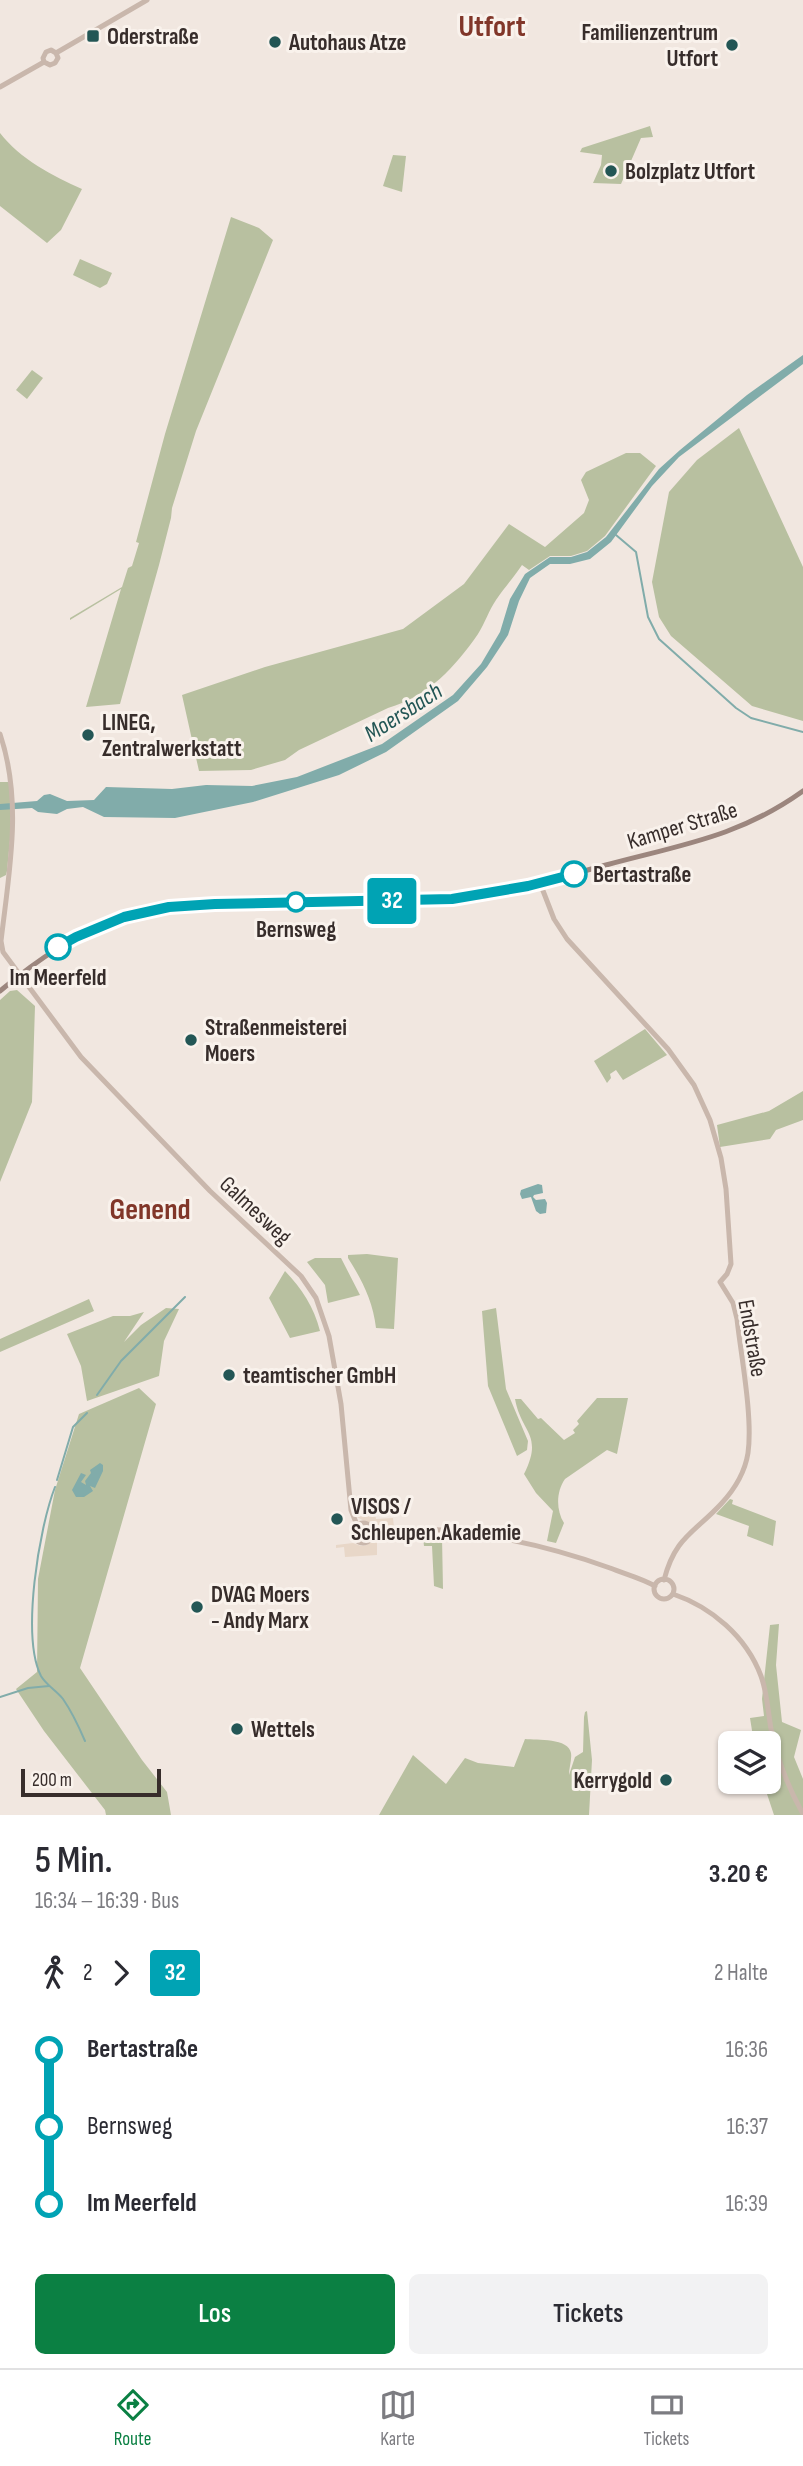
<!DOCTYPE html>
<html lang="de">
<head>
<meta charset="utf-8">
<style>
	:root { --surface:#fff; --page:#f2f2f3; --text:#2b2b33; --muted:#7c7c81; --line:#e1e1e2; --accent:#0b8043 }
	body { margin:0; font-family:"Sofia Sans Condensed",sans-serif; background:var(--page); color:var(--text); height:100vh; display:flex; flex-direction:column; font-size:26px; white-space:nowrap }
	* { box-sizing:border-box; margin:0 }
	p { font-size:23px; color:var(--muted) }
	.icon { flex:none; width:38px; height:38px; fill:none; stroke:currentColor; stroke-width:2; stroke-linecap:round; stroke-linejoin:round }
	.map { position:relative; height:1815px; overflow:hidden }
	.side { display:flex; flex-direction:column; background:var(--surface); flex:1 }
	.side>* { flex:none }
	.badge { padding:0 14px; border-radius:5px; font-size:24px; line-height:46px }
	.fabs { position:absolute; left:718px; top:1731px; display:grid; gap:14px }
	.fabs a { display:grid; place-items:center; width:63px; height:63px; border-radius:10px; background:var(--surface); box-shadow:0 2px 5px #0004; font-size:35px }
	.scale { position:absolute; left:21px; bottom:18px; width:140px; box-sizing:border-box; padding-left:7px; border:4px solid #372d2b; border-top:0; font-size:19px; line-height:24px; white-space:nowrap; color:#372d2b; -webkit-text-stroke:5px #f9f2ec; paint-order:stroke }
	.map>.badge { position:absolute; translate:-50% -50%; box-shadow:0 0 0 4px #fff }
	.legs { display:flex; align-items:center; gap:10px; height:77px; padding:0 35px; font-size:23px }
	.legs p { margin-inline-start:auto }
	.head { display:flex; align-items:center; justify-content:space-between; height:119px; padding:0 35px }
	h1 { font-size:38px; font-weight:600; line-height:52px }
	.button { display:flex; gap:14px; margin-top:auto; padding:14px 35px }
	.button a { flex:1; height:80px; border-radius:10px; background:var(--accent); color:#fff; font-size:28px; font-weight:600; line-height:80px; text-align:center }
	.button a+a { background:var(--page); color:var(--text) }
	ul { padding:0 35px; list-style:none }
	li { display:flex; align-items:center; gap:24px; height:77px; font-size:26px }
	li i { display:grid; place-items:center; width:10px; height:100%; margin:0 9px; background:currentColor }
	li i::after { content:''; width:18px; height:18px; margin:-9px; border:5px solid; border-radius:50%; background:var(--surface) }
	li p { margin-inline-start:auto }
	li:first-child i { background:linear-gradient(#0000 50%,currentColor 0) }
	li:last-child i { background:linear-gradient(currentColor 50%,#0000 0) }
	.dock { display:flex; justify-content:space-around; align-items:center; height:98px; border-top:2px solid var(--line); background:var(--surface); font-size:19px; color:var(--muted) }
	.dock a { display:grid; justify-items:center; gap:4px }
	.dock .selected { color:var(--accent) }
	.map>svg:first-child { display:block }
	.green { fill:#b8c0a0 }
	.plaza { fill:#e8d7c8 }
	.water { fill:#81acaa }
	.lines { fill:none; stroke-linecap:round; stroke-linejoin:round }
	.stream { stroke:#81acaa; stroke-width:2 }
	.tertiary { stroke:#c9b7ac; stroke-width:5 }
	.secondary { stroke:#9c867e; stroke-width:5 }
	.line-1-casing { stroke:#fff; stroke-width:16 }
	.line-1 { stroke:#00a3b4; stroke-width:10 }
	.poi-dot { fill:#235655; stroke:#f9f2ec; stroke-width:2.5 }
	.stop-1-dot { fill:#fff; stroke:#00a3b4; stroke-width:3.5 }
	.labels { text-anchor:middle; stroke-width:6; stroke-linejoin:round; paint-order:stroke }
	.poi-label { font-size:23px; font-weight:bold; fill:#372d2b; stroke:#f9f2ec; text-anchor:start }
	.street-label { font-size:23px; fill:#372d2b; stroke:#f9f2ec }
	.stop-label { font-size:23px; font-weight:bold; fill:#372d2b; stroke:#f9f2ec }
	.water-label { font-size:24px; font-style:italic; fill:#235655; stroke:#f9f2ec }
	.district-label { font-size:30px; font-weight:bold; fill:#813629; stroke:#f9f2ec }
</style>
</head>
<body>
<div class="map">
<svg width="803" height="1815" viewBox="0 0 803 1815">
	<rect width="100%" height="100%" fill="#f1e7e0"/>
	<path class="green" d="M 650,126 L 653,137 L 641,138 L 621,184 L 593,183 L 601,165 L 602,155 L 580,152 L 582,148 Z
		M 0,133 C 20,159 53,176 82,189 L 61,230 L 47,243 L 0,206 Z
		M 393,155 L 406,156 L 402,192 L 383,186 Z
		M 231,217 L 259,228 L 273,240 L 196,431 L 172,508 L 171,518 L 159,565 L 120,704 L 86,707 L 121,589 L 70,620 L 70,618 L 122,587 L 128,568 L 132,566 L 139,543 L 136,542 L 165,434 Z
		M 80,259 L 112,273 L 107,284 L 100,288 L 73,275 Z
		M 32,370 L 43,378 L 27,399 L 16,390 Z
		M 739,428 L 803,567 L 803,721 L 752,706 L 671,636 L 659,617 L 652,582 L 669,492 L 697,460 Z
		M 626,453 L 640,453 L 656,466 L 605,536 L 587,551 L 571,556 L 550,556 L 529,570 L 522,565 C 514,577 504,588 496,600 C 489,610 485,623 478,634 C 455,667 429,696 388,708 L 299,750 L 285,760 L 251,770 L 199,771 L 182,695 L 265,667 L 403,629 L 464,584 L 509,524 L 545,547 L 584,513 L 589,500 L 581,480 L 586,472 Z
		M 0,782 L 10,782 L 11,830 L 7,871 L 6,875 L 0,878 Z
		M 17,990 L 35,1006 L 32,1102 L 0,1182 L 0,1000 L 10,991 Z
		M 645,1029 L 667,1055 L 623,1080 L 616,1070 L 610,1074 L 611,1078 L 607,1083 L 594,1061 Z
		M 803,1091 L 803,1120 L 776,1130 L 770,1139 L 720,1147 L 717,1125 L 769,1111 Z
		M 367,1254 L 398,1258 L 394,1329 L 376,1328 C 373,1301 362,1280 348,1258 L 348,1255 Z
		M 315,1258 L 341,1258 L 360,1295 L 328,1303 L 325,1285 L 307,1262 Z
		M 285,1271 C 302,1289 314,1307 320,1331 L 290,1338 L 269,1298 Z
		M 89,1299 L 94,1311 L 0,1352 L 0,1339 Z
		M 166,1308 L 179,1309 L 164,1341 L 159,1376 L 87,1401 L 81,1366 L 67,1334 L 113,1316 L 130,1316 L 144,1312 L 124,1342 L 141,1325 Z
		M 496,1308 L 506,1389 L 528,1441 L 527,1450 L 517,1456 L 488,1386 L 482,1311 Z
		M 139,1388 L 156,1404 L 80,1668 L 142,1760 L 167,1792 L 171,1815 L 106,1815 L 105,1810 L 44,1731 L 16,1689 L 37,1672 L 38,1579 L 55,1490 L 79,1414 Z
		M 597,1398 L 628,1398 L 617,1454 L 607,1450 L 565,1479 C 556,1492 556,1510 564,1523 L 556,1543 L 547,1541 L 553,1511 L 536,1493 L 524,1474 C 544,1434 521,1433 515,1399 L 521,1399 L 538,1419 L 541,1418 L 564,1440 L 575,1433 L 573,1430 L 579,1424 L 577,1421 Z
		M 730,1499 L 733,1500 L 732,1504 L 776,1521 L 773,1546 L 747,1536 L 749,1526 L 716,1514 Z
		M 411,1534 L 442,1537 L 443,1589 L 434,1586 L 432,1546 L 424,1546 L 423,1538 L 409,1538 Z
		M 779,1624 L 776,1665 L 782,1722 L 801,1730 L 794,1757 L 803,1779 L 803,1815 L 774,1815 L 763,1782 L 768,1782 L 768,1743 L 754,1743 L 750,1718 L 764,1716 L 762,1699 L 770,1625 Z
		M 587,1711 L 592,1760 L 589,1815 L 379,1815 L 413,1755 L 446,1784 L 465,1758 L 478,1763 L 514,1767 L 525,1739 C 537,1740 569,1738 571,1753 C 572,1760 569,1768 569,1775 L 575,1757 L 583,1752 L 584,1717 L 585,1712 Z"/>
	<path class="plaza" d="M 375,1513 L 376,1519 L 393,1518 L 394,1527 L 375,1527 L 357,1517 L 357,1514 Z
		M 394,1533 L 395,1540 L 377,1541 L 377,1555 L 345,1557 L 344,1547 L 336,1548 L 336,1545 L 353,1543 L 361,1546 L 367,1545 L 376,1537 Z"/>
	<path class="water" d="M 803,355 L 803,364 L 679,457 L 652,486 L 611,542 L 590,559 L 570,564 L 550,564 L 530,578 L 519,601 L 508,635 L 487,667 L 458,701 L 386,752 L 339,775 L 253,802 L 175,818 L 104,817 L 83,807 L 67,809 L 57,814 L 38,812 L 32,808 L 0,810 L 0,804 L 37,801 L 44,795 L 50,794 L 67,801 L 94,800 L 106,787 L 172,789 L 206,785 L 252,786 L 297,777 L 382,744 L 453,695 L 481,664 L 500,632 L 510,599 L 525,574 L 550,557 L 571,557 L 587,552 L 606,537 L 659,469 L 680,450 L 747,395 Z
		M 538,1184 L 542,1185 L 543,1193 L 534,1195 L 533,1197 L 536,1200 L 545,1199 L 547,1203 L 546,1213 L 540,1214 L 536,1211 L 531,1197 L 522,1199 L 520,1194 L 521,1190 Z
		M 100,1463 L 103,1465 L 103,1471 L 95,1488 L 90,1486 L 93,1491 L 84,1497 L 76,1497 L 72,1490 L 81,1473 L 86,1475 L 81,1482 L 86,1485 L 85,1481 L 91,1473 L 90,1470 Z"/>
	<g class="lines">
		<path class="stream" d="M 616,535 L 636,552 L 648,617 L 659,639 L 736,708 L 751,718 L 803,732
			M 97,1395 L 121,1361 L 185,1297
			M 57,1480 L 73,1427 L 87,1413
			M 55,1487 C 39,1528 21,1636 41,1676 C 46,1685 57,1691 63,1699 C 72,1712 79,1727 85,1741
			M 0,1697 L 28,1688 L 49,1686"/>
		<path class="tertiary" d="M 56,53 L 147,0
			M 44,62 L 50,65 L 55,63 L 58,58 L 56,53
			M 44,62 L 43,58 L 46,52 L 51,50 L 56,53
			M 0,87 L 44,62
			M 0,734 C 23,802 9,872 1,941 L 3,952 L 81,1057 L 210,1191 L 301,1276 L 316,1298 L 329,1336 L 341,1404 L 351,1510 L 357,1525
			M 540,883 L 554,919 L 567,939 L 668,1049 L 694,1085 L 710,1120 L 721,1158 L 726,1189 L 731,1264 L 727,1274 L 720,1282 L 733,1303 L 737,1319 C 741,1356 753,1417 748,1453 C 745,1472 734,1490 721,1504 C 694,1533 675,1537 664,1580
			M353 1533a10 10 0 1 1 20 0a10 10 0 1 1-20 0Z
			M 373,1531 C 447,1522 541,1543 610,1568 C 625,1574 641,1578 655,1586
			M654 1589a10 10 0 1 1 20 0a10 10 0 1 1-20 0Z
			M 673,1594 C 711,1607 746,1636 761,1676 C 767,1692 768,1711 771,1729 C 777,1759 788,1787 803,1814"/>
		<path class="secondary" d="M 0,991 C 37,960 76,933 122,918 C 165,904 209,904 254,903 C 319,901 385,904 450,899 C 503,894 555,879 606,865 C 680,845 739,837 803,791"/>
	</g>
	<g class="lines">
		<defs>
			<path id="line-1" d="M 58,947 L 76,937 L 124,917 L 169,907 L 215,904 L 452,899 L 528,886 L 574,874"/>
		</defs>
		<use href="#line-1" class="line-1-casing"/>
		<use href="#line-1" class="line-1"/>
	</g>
	<g class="poi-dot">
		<rect x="86" y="29" width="14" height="14" rx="3.5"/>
		<circle cx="275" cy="42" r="7"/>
		<circle cx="732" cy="45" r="7"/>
		<circle cx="611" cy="171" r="7"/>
		<circle cx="88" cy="735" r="7"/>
		<circle cx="191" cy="1040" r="7"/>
		<circle cx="229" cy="1375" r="7"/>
		<circle cx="337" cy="1519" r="7"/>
		<circle cx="197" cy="1607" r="7"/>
		<circle cx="237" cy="1729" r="7"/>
		<circle cx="666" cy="1780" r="7"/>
	</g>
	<g class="stop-1-dot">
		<circle cx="574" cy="874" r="12"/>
		<circle cx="296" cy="902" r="9"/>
		<circle cx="58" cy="947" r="12"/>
	</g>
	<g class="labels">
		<g class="poi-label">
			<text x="718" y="40" text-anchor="end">Familienzentrum<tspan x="718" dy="26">Utfort</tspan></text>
			<text x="107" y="44">Oderstraße</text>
			<text x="289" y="50">Autohaus Atze</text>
			<text x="625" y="179">Bolzplatz Utfort</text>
			<text x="102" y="730">LINEG,<tspan x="102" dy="26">Zentralwerkstatt</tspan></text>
			<text x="205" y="1035">Straßenmeisterei<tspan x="205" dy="26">Moers</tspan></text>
			<text x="243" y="1383">teamtischer GmbH</text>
			<text x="351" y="1514">VISOS /<tspan x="351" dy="26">Schleupen.Akademie</tspan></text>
			<text x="211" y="1602">DVAG Moers<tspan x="211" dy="26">- Andy Marx</tspan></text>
			<text x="251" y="1737">Wettels</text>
			<text x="652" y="1788" text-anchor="end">Kerrygold</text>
		</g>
		<g class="street-label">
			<text transform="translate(682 825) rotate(-17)" y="8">Kamper Straße</text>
			<text transform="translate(256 1210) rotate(43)" y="8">Galmesweg</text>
			<text transform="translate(753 1338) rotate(80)" y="8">Endstraße</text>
		</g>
		<g class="stop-label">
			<text x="593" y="882" text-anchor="start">Bertastraße</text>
			<text x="296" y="937">Bernsweg</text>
			<text x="58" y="985">Im Meerfeld</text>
		</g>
		<g class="water-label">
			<text transform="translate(403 712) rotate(-33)" y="8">Moersbach</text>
		</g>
		<g class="district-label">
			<text x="492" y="36">Utfort</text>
			<text x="150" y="1219">Genend</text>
		</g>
	</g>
</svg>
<div class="fabs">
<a><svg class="icon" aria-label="layers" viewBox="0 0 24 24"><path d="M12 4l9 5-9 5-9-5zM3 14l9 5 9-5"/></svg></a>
</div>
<div class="scale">200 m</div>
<b class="badge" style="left:392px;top:901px;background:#00a3b4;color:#fff">32</b>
</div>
<section class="side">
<div class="head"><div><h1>5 Min.</h1><p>16:34 – 16:39 · Bus</p></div><b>3.20 €</b></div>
<div class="legs"><svg class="icon" aria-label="walk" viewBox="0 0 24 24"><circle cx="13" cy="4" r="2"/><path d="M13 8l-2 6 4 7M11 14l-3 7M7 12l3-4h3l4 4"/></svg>2<svg class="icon" aria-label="forward" viewBox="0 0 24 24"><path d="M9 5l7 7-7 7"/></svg><b class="badge" style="background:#00a3b4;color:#fff">32</b><p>2 Halte</p></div>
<ul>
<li><i style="color:#00a3b4"></i><b>Bertastraße</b><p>16:36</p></li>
<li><i style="color:#00a3b4"></i><span>Bernsweg</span><p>16:37</p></li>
<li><i style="color:#00a3b4"></i><b>Im Meerfeld</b><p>16:39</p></li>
</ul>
<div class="button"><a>Los</a><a>Tickets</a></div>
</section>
<nav class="dock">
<a class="selected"><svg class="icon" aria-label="directions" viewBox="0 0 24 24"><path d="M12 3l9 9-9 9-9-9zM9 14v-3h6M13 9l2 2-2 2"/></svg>Route</a>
<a><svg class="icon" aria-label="map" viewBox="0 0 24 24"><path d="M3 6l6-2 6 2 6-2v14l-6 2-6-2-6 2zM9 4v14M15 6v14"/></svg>Karte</a>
<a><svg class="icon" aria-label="tickets" viewBox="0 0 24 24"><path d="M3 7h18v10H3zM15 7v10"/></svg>Tickets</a>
</nav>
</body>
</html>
